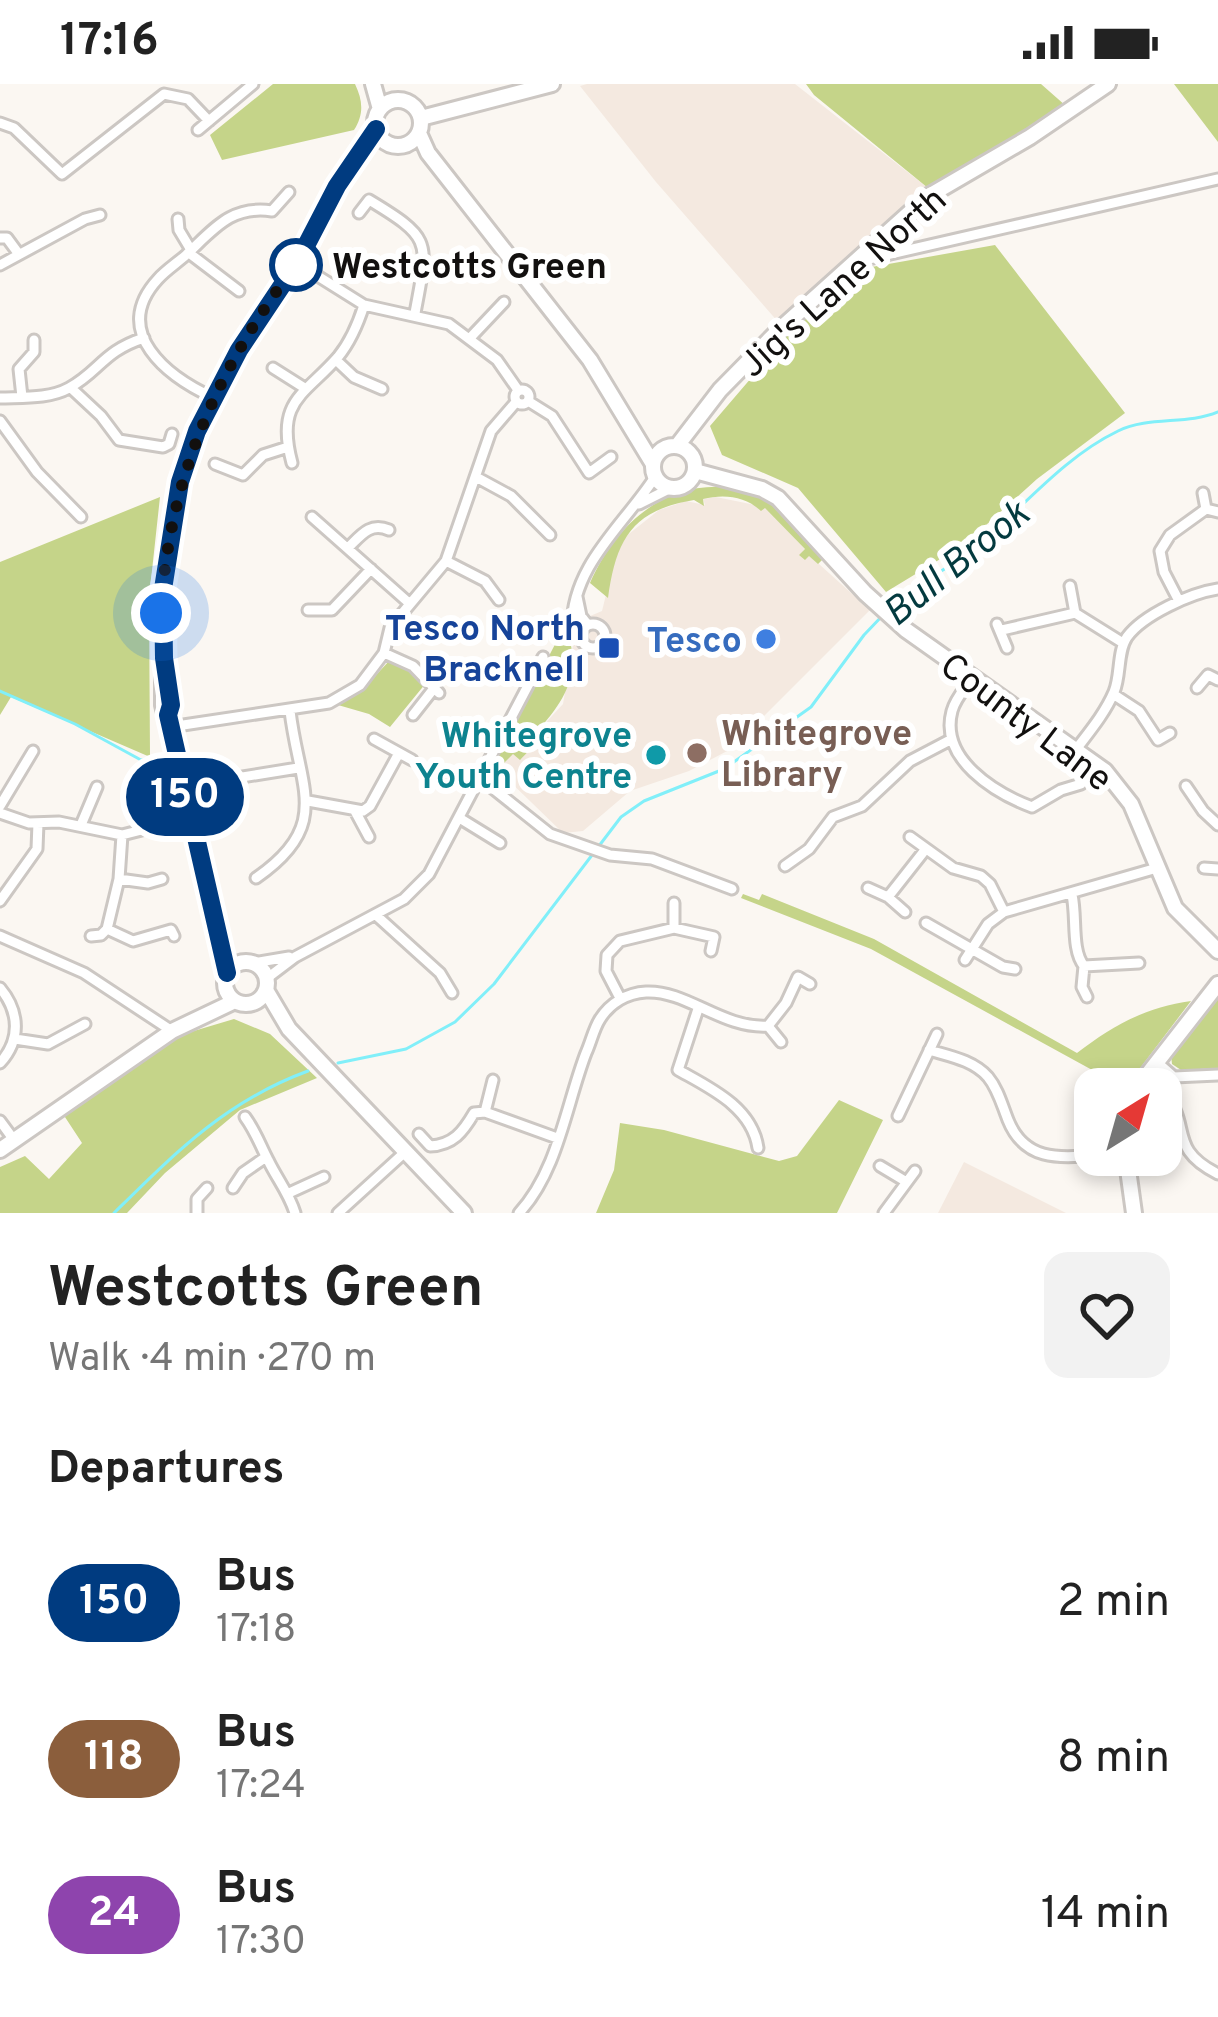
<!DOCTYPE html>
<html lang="en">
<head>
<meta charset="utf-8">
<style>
	:root { --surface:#fff; --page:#f2f2f2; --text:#222; --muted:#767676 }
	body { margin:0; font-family:Overpass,sans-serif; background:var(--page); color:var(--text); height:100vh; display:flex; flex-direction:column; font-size:45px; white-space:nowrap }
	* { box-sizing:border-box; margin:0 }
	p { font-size:39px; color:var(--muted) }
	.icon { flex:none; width:66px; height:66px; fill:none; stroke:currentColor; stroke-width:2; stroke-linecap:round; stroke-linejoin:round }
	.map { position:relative; height:1129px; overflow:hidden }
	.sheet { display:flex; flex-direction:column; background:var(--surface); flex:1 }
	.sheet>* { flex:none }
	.badge { padding:0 24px; border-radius:39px; font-size:42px; line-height:78px }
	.needle { width:78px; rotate:37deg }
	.buttons { position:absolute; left:1074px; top:984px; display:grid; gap:24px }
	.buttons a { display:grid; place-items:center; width:108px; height:108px; border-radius:24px; background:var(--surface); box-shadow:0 6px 18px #0003; font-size:60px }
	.you { position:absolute; width:60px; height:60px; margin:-30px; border:9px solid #fff; border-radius:50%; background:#1a73e8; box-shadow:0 0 0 18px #1a73e833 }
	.map>.badge { position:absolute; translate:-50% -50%; box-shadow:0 0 0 6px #fff }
	h2 { padding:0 48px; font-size:45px; line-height:108px }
	.round { display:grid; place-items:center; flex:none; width:126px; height:126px; border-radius:24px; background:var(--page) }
	.headline { display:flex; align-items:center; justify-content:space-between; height:204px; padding:0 48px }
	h1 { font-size:57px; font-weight:700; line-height:90px }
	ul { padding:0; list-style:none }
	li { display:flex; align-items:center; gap:36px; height:156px; padding:0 48px }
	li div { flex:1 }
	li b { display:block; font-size:45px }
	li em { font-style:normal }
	li .badge { min-width:132px; font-weight:700; text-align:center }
	.status { display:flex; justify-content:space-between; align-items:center; height:84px; padding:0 60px; background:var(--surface); direction:ltr }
	.status svg { height:33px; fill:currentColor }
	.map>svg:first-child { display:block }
	.built { fill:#f4e9e0 }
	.green { fill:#c5d489 }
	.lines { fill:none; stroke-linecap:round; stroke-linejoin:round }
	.stream { stroke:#81eff9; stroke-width:3 }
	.street-casing { stroke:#ccc7c3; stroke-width:15 }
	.secondary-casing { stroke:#ccc7c3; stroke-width:20 }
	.street { stroke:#fff; stroke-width:9 }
	.secondary { stroke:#fff; stroke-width:14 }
	.line-casing { stroke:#fff; stroke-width:27 }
	.line { stroke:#003b80; stroke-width:18 }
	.walk { stroke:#12100f; stroke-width:12; stroke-dasharray:0 21.6 }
	.stop-dot { fill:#fff; stroke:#003b80; stroke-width:6 }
	.shop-dot { fill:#3f7fe0; stroke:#fff; stroke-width:4.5 }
	.transit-dot { fill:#1a4fb4; stroke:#fff; stroke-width:4.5 }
	.education-dot { fill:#8d6e63; stroke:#fff; stroke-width:4.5 }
	.culture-dot { fill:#0f9aa8; stroke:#fff; stroke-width:4.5 }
	.labels { text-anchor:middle; stroke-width:12; stroke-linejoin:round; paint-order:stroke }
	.stop-label { font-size:36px; font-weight:bold; fill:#12100f; stroke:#fff; text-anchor:start }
	.street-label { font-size:36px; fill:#12100f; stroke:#fff }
	.transit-label { font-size:36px; font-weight:bold; fill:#164399; stroke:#fff; text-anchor:end }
	.shop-label { font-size:36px; font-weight:bold; fill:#366cbe; stroke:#fff; text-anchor:end }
	.education-label { font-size:36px; font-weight:bold; fill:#785e54; stroke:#fff; text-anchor:start }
	.culture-label { font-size:36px; font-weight:bold; fill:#0d838f; stroke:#fff; text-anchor:end }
	.water-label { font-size:39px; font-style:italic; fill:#033a3f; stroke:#fff }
</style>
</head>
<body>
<div class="status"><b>17:16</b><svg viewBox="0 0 49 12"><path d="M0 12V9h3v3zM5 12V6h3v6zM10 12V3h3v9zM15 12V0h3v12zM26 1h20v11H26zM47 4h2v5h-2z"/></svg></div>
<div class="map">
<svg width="1218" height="1129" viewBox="0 0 1218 1129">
	<rect width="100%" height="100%" fill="#fbf7f2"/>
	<path class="built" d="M 587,0 L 795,0 L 928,104 L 779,239 L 656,98 L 580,2 Z
		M 716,413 L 765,423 L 805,465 L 800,471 L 809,471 L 870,526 L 731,665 L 689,687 L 630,707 L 583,747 L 563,749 L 498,686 L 513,669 L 521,675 L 541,653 L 537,648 L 563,620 L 573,561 L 564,543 L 602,527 L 617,466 L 625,453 L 659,426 L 686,417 L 705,421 L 703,415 Z
		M 964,1078 L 1066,1129 L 938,1129 Z"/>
	<path class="green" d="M 273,0 L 355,0 C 363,17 364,30 354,46 L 222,76 L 210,51 Z
		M 806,0 L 1041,0 L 1066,22 L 928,104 L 814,11 Z
		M 1174,0 L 1218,0 L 1218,58 Z
		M 995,161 L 1125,329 L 1037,395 L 965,460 L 886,508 L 798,404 L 722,371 L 710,342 L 800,237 L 866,184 Z
		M 734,404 C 777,415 797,442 825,473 L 818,480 L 809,472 L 805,476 L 799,471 L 805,465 L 765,424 L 761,427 C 745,412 724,410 703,415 L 704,422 L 694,416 C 631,426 616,457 608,514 L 590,499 C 616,440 665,395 734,404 Z
		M 160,413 L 149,514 L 150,673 L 11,613 L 0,631 L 0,478 Z
		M 564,543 C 585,583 565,618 537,647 L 542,653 L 520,676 L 513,670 L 502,681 L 495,676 Z
		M 390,576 L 411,585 L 426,599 L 390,643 L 369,630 L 338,621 L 364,604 Z
		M 743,810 L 759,816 L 762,810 L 874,855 L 1077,969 C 1112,942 1146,923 1191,917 L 1125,1004 L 871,865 L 741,814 Z
		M 1218,909 L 1218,984 L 1181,986 L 1172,980 L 1171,971 Z
		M 234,935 L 270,950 L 317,994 L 240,1026 L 165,1089 L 127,1129 L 0,1129 L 0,1083 L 25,1072 L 49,1095 L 82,1059 L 63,1030 L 177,952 Z
		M 839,1016 L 883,1036 L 837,1129 L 596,1129 L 614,1086 L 620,1039 L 664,1046 L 779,1077 L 797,1072 Z"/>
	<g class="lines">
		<path class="stream" d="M 890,523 C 916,499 947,486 974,465 C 1021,426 1062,374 1118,347 C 1149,332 1187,341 1218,328
			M 0,607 L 75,640 L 141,676 L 157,673
			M 338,979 L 406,965 L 455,938 L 494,900 L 621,733 L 644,717 L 724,685 L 811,623 L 864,551 L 884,530
			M 114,1129 C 175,1069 226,1017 308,987"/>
		<defs>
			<path id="street" d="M 0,39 L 14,44 L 62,90 L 164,10 L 188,15 L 209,37
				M 198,46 L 253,0
				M 359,129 L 369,116 C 434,155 428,158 415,229
				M 178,135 L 179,146 L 191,166
				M 0,154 L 7,154 L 18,169
				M 189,169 L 239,207
				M 860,177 L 1218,95
				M 297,179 L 364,221 L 449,240 L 497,276 L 518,306
				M 0,181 L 85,135 L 100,131
				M 470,254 L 504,218
				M 336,276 L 354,293 L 382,305
				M 273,284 L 303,303
				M 71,304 L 101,332 L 119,356 L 163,363 L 169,360 L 172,350
				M515 313a7 7 0 1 1 14 0a7 7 0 1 1-14 0Z
				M 22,313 L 19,285 L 34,268 L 34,256
				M 0,314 C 23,313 49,315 69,304 C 99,288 103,267 144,254
				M 214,314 C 168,293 109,248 158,195 C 166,186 177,179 186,171 C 214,145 231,121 272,127 L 289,108
				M 528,317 L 552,332 L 589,389 L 611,373
				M 0,337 L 37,388 L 81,433
				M 292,379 C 275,316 305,311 338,273 C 351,257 358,240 364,221
				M 215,380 L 243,391 L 263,371 L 288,363
				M 476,393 L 511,412 L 550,451
				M 1203,409 L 1206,425 L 1218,428
				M 639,420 L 671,404
				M 312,433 L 409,519
				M 348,464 C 361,451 370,438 389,446
				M 446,477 L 485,497 L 499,516
				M 1070,502 L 1075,529
				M 577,513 L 581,532 L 588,541
				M 1179,517 L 1164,488 L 1160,467 L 1170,451 L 1206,425
				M 308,526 L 332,526 L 371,485
				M 997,540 L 1007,564
				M581 552a12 12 0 1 1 24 0a12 12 0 1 1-24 0Z
				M 1002,546 L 1075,529 L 1123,559
				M 581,551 L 572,543 C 572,481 624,441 655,393
				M 384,569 L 413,582 L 439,609
				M 972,594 C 965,604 955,615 952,627 C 939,675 995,709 1032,723 L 1061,706 L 1081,700
				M 1197,604 L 1208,591 L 1218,596
				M 1113,610 L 1139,627 L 1158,656 L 1170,649
				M 413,631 L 435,603
				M 170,643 L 329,619 L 360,601 L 384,569 L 390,544 L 446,477 L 491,347 L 516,318
				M 374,655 L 412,676
				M 1077,664 C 1090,647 1105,629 1114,608 C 1121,592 1117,568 1127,553 C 1143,531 1191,509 1218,505
				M 481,695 L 550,750 L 610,771 L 652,775 L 732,805
				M 211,698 L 298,684
				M 1186,702 L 1203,727 L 1218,741
				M 308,717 L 363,727 L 370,722 L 399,669
				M 0,722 L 33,667
				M 355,727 L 369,753
				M 0,729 L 29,739 L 59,738 L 122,751 L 189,734
				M 461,735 L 500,759
				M 81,741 L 97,703
				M 910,753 L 953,784 L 981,792 L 990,800 L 1004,828
				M 785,782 L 809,765 L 833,733 L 862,722 L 910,677 L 952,655
				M 1204,784 L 1218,785
				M 256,794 C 333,741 299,704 290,627
				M 119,795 L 148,799 L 162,795
				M 868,804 L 888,813 L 925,766
				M 1072,811 C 1077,833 1071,866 1084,882 L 1082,903 L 1087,913
				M 888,813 L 905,828
				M 0,817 L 37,765 L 38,739
				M 377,832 L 440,889 L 452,909
				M 926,839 L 1003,883 L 1015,885
				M 674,844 L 674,819
				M 107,845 L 133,857 L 171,846 L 174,852
				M 0,852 L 84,889 L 172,947
				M 91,852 L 101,851 L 107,845 L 119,795 L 122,751
				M 965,876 L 988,840 L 1004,828 L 1157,784
				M 253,879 L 289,873
				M 1084,882 L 1139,879
				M 266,895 L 295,873 L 404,815 L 429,790 L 543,573
				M 0,904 C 20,928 21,956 0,979
				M 620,914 L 606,887 L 607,871 L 620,857 L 674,844 L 714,853 L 711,867
				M 698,925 L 678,986 C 710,1004 752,1023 758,1064
				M 768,942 L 781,958
				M 15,955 L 48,960 L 85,940
				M 929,966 C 949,972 973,976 988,993 C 998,1005 1002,1021 1008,1036 C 1024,1076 1058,1075 1095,1071
				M 1157,978 L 1174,993 L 1218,991
				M 1161,1007 C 1195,1039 1164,1063 1218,1090
				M 485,1028 L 493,996
				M 898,1032 L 937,950
				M 245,1033 C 256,1048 260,1061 268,1076 C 277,1095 289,1109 295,1129
				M 0,1037 L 14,1056
				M 419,1050 L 430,1062 C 453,1061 463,1048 474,1029 L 485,1028 L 557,1054
				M 880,1082 L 905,1097
				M 233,1104 L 243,1089 L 266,1073
				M 289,1109 L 324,1093
				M 197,1129 L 197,1115 L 207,1104
				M 338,1129 L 404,1069
				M 519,1129 C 558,1087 566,1021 586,969 C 591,958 594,944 600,935 C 610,919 627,909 646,908 C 687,906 722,945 768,942 L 786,919 L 798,893 L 810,900
				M 884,1129 L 915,1087"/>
			<path id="secondary" d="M 373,0 L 380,25
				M375 39a23 23 0 1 1 46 0a23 23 0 1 1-46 0Z
				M 421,34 L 552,0
				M 419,49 L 428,69 L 590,276 L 653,380
				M 677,362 L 720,306 L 778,247 L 927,113 L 1030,53 L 1108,0
				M653 383a21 21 0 1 1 42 0a21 21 0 1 1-42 0Z
				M 695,387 L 762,405 L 778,414 L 865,509 L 906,546 L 1105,687 L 1131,720 L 1175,824 L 1218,867
				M225 899a21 21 0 1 1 42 0a21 21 0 1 1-42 0Z
				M 227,889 L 163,621 L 163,504 L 171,437 L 190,367 L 214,314 L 239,266 L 297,179 L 337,102 L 377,45
				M 266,906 L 289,945 L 464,1129
				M 1136,1005 L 1218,900
				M 0,1066 L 172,947 L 235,917
				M 1126,1071 L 1134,1129"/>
		</defs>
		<use href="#street" class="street-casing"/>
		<use href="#secondary" class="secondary-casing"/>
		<use href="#street" class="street"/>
		<use href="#secondary" class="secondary"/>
	</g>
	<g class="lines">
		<defs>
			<path id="line" d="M 227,889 L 168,631 L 171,621 L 164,574 L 163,505 L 180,398 L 197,347 L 239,266 L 297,179 L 337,102 L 376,45"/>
		</defs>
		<use href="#line" class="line-casing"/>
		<use href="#line" class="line"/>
		<path class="walk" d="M 161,529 C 168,395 219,281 296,181"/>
	</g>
	<circle class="stop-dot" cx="296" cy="181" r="24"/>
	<circle class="shop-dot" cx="766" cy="555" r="12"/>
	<rect class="transit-dot" x="597" y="552" width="24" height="24" rx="6"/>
	<circle class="education-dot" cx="697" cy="669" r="12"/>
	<circle class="culture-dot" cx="656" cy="671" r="12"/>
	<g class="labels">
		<g class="stop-label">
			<text x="332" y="194">Westcotts Green</text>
		</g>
		<g class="street-label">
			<text transform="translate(842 197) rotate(-42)" y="13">Jig's Lane North</text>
			<text transform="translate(1027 637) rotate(37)" y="13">County Lane</text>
		</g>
		<g class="transit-label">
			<text x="585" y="556">Tesco North<tspan x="585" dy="41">Bracknell</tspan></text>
		</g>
		<g class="shop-label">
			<text x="742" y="568">Tesco</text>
		</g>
		<g class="education-label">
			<text x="721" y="661">Whitegrove<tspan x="721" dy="41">Library</tspan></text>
		</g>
		<g class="culture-label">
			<text x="632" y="663">Whitegrove<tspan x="632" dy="41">Youth Centre</tspan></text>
		</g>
		<g class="water-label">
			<text transform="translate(955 478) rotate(-39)" y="14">Bull Brook</text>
		</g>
	</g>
</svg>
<div class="buttons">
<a><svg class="needle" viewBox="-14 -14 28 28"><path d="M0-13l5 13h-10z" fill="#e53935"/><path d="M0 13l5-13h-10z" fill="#767676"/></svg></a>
</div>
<div class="you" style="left:161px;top:529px"></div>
<b class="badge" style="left:185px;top:713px;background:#003b80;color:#fff">150</b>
</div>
<section class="sheet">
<div class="headline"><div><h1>Westcotts Green</h1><p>Walk · 4 min · 270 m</p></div><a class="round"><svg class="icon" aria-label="heart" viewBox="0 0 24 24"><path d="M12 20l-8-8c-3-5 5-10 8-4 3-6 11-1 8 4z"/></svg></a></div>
<h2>Departures</h2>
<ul>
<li><span class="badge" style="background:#003b80;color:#fff">150</span><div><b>Bus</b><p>17:18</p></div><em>2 min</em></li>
<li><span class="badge" style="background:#8b5e3c;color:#fff">118</span><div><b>Bus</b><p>17:24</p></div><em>8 min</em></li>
<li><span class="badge" style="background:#8e44ad;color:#fff">24</span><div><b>Bus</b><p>17:30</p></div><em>14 min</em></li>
</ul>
</section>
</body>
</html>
